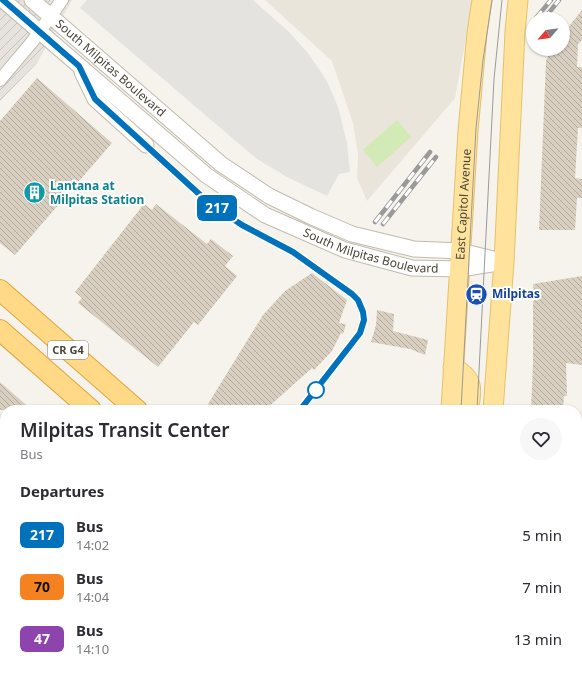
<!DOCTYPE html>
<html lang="en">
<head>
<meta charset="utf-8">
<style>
	:root { --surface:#fff; --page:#f7f7f7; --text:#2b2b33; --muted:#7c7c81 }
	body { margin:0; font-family:"Noto Sans",sans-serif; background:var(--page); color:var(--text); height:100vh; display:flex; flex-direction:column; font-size:15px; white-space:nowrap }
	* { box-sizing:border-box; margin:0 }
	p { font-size:13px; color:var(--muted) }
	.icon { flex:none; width:22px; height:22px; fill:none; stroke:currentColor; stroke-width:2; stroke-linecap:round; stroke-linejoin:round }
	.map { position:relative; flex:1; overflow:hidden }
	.side { position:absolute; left:0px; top:405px; width:582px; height:268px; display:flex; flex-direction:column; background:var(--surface); border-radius:16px 16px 0 0; box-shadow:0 1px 3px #0004 }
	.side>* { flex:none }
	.badge { padding:0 8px; border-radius:6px; font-size:14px; line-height:26px }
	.needle { width:26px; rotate:242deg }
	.buttons { position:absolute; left:526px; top:12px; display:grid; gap:8px }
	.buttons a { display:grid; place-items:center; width:44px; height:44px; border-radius:50%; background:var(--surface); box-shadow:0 1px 3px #0004; font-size:20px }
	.map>.badge { position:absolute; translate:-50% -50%; box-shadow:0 0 0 2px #fff }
	h2 { padding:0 20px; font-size:15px; line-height:36px }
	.round { display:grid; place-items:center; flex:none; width:42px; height:42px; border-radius:21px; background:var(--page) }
	.overview { display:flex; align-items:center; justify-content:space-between; height:68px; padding:0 20px }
	h1 { font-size:19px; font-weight:600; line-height:30px }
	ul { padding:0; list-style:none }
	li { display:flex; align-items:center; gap:12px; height:52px; padding:0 20px }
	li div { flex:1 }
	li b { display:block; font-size:15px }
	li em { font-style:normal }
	li .badge { min-width:44px; font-weight:700; text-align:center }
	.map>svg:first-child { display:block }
	.residential { fill:#eae5da }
	.industrial { fill:url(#industrial-furrows) }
	.green { fill:#d2eab5 }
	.parking { fill:#e5e3e0 }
	.building { fill:url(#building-back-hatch) }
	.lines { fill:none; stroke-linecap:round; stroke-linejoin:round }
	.minor-casing { stroke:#c2bbae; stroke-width:14 }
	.tertiary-casing { stroke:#c2bbae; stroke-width:17 }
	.primary-casing { stroke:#e6c16a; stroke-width:21 }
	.trunk-casing { stroke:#e0a43c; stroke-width:22 }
	.minor { stroke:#fff; stroke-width:12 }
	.tertiary { stroke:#fff; stroke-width:15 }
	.primary { stroke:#ffe39c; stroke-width:19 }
	.trunk { stroke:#ffd985; stroke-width:20 }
	.tram { stroke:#9a9a9a; stroke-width:1 }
	.rail-casing { stroke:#9a9a9a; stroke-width:4.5 }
	.rail { stroke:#fff; stroke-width:3; stroke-dasharray:9; stroke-linecap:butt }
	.line-casing { stroke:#fff; stroke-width:9 }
	.line { stroke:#0072bc; stroke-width:6 }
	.stop-dot { fill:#fff; stroke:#0072bc; stroke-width:2 }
	.labels { text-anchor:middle; stroke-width:4; stroke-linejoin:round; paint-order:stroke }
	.shield { fill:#fff; stroke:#817c74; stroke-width:1 }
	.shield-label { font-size:11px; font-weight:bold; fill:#4b4439 }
	.street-label { font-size:12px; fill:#4b4439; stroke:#fff }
	.culture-label { font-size:12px; font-weight:bold; fill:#0d838f; stroke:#fff; text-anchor:start }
	.transit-label { font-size:12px; font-weight:bold; fill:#164399; stroke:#fff; text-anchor:start }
</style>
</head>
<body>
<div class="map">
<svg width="582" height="673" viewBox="0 0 582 673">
	<defs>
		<pattern id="industrial-furrows" width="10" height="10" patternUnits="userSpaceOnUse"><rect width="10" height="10" fill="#e6e2dd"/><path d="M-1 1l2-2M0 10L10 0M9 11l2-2" fill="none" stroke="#c7c3be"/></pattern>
		<pattern id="building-back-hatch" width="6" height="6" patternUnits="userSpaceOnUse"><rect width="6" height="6" fill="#d8cfc1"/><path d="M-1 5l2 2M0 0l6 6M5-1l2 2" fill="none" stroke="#b1aa9e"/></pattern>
	</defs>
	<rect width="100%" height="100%" fill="#f6f3ec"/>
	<path class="residential" d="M 265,0 L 473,0 L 455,98 L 367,201 L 357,178 L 358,154 L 353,123 L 332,61 Z"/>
	<path class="industrial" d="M 0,0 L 72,0 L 37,63 L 0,101 Z"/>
	<path class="green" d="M 397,120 L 411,137 L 377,167 L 363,150 Z"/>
	<path class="parking" d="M 87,0 L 253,0 L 288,31 L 308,53 L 327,81 L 338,107 L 347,143 L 350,172 L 339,174 L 327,196 L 287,177 L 257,159 L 80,8 Z"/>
	<path class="building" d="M 582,10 L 582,40 L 578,44 L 577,67 L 582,67 L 582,128 L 578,128 L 575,178 L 582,179 L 582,198 L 577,198 L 575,230 L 539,230 L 546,61 L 551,49 L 563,49 L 563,34 Z
		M 37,78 L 112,143 L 15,255 L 0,243 L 0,121 Z
		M 144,204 L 152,210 L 156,204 L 207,244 L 211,239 L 233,256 L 225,266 L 237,276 L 198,325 L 194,322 L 158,367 L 78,303 L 82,298 L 75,292 Z
		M 312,273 L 347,300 L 339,323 L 346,324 L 343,334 L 341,333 L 332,351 L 314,370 L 312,368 L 265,410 L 213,410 L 208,404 L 263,315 L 285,291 Z
		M 582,276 L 582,365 L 566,363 L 567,396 L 564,396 L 563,410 L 531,410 L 533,362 L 533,301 L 535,300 L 533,284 Z
		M 377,310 L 394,314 L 393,331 L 428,340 L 425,355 L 410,349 L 371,342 L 376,325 Z
		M 0,382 L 32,410 L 0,410 Z"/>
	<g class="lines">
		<defs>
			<path id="minor" d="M 0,80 L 32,42 L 62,0
				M 0,530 L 5,539
				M 275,673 L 277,668
				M 286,673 L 293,668"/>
			<g id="tertiary">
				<path id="s1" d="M 3,0 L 206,175 L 265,215 L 345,250 L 412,268 L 460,269 L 504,262"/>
				<path id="s2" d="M 32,0 L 221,164 L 269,196 L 310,216 L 352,234 L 414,249 L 461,251 L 497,260"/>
				<path d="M 82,72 L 95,99 L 146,145"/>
				<path d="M 0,646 L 5,640"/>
			</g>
			<g id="primary">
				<path d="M 453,367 C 475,380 471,387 469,410"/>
				<path id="s3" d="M 451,410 L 468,131 L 477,33 L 482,0"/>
				<path d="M 493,410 L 504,262 L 515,32 L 518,0"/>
				<path d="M 436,673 L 436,668"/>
			</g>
			<path id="trunk" d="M 0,290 L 137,410
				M 0,330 L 91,410
				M 343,668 L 350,673
				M 373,668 L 380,673
				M 402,668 L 410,673
				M 485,668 L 487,673"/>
		</defs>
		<use href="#minor" class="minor-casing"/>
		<use href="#tertiary" class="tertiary-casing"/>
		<use href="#primary" class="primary-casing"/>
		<use href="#trunk" class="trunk-casing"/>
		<use href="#minor" class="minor"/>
		<use href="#tertiary" class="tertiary"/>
		<use href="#primary" class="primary"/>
		<use href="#trunk" class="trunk"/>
		<path class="tram" d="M 461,410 L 476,128 L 483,60 L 492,0
			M 477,410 L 494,79 L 502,0
			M 449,673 L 449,668
			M 456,673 L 457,668"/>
		<defs>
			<path id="rail" d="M 536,18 L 551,0
				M 544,19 L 559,0
				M 375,222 L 430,152
				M 383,224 L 436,157
				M 0,559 L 5,573
				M 13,673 L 13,668
				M 22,673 L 26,668
				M 33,673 L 37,668"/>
		</defs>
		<use href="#rail" class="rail-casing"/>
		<use href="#rail" class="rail"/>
	</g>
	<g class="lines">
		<defs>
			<path id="line" d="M 3,0 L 79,66 L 95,99 L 209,203 L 242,225 L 293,252 L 352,294 L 358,300 L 363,312 L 364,320 L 360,333 L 300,410"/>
		</defs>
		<use href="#line" class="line-casing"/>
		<use href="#line" class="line"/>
	</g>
	<defs>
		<symbol id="building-disc" viewBox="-11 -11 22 22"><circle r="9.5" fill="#0f9aa8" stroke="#fff"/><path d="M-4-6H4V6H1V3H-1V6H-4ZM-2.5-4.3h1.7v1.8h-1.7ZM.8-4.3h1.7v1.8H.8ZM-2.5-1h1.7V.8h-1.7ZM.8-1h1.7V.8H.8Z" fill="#fff"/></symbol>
		<symbol id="station-disc" viewBox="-11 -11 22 22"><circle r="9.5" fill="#1a4fb4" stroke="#fff"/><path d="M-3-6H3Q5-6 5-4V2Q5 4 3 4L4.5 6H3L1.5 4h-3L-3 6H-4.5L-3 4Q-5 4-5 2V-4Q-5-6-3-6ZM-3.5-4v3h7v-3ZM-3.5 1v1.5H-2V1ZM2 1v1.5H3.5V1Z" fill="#fff"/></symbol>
	</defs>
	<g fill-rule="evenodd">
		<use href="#building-disc" x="22" y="180" width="25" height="25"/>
		<use href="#station-disc" x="464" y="282" width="25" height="25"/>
	</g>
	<circle class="stop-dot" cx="316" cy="390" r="8"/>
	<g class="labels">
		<rect class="shield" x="48" y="341" width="40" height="18" rx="3"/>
		<g class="shield-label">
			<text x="68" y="354">CR G4</text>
		</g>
		<g class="street-label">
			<text dy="4" stroke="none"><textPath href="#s2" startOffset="104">South Milpitas Boulevard</textPath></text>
			<text dy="4" stroke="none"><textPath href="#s3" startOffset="206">East Capitol Avenue</textPath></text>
			<text dy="4" stroke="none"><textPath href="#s1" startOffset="452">South Milpitas Boulevard</textPath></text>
		</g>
		<g class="culture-label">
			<text x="50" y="190">Lantana at<tspan x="50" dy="14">Milpitas Station</tspan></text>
		</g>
		<g class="transit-label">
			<text x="492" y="298">Milpitas</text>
		</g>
	</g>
</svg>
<div class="buttons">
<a><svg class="needle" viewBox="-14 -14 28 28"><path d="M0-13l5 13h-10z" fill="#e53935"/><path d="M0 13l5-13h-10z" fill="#7c7c81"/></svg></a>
</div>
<b class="badge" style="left:217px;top:208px;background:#0072bc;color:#fff">217</b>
<section class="side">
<div class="overview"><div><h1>Milpitas Transit Center</h1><p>Bus</p></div><a class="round"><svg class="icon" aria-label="heart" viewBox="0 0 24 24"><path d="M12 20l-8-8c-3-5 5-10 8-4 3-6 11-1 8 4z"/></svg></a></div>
<h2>Departures</h2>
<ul>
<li><span class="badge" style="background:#0072bc;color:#fff">217</span><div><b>Bus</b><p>14:02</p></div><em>5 min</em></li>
<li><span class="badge" style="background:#f58220;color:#111">70</span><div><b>Bus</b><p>14:04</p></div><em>7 min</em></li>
<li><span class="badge" style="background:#8e44ad;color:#fff">47</span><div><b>Bus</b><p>14:10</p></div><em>13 min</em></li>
</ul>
</section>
</div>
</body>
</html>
